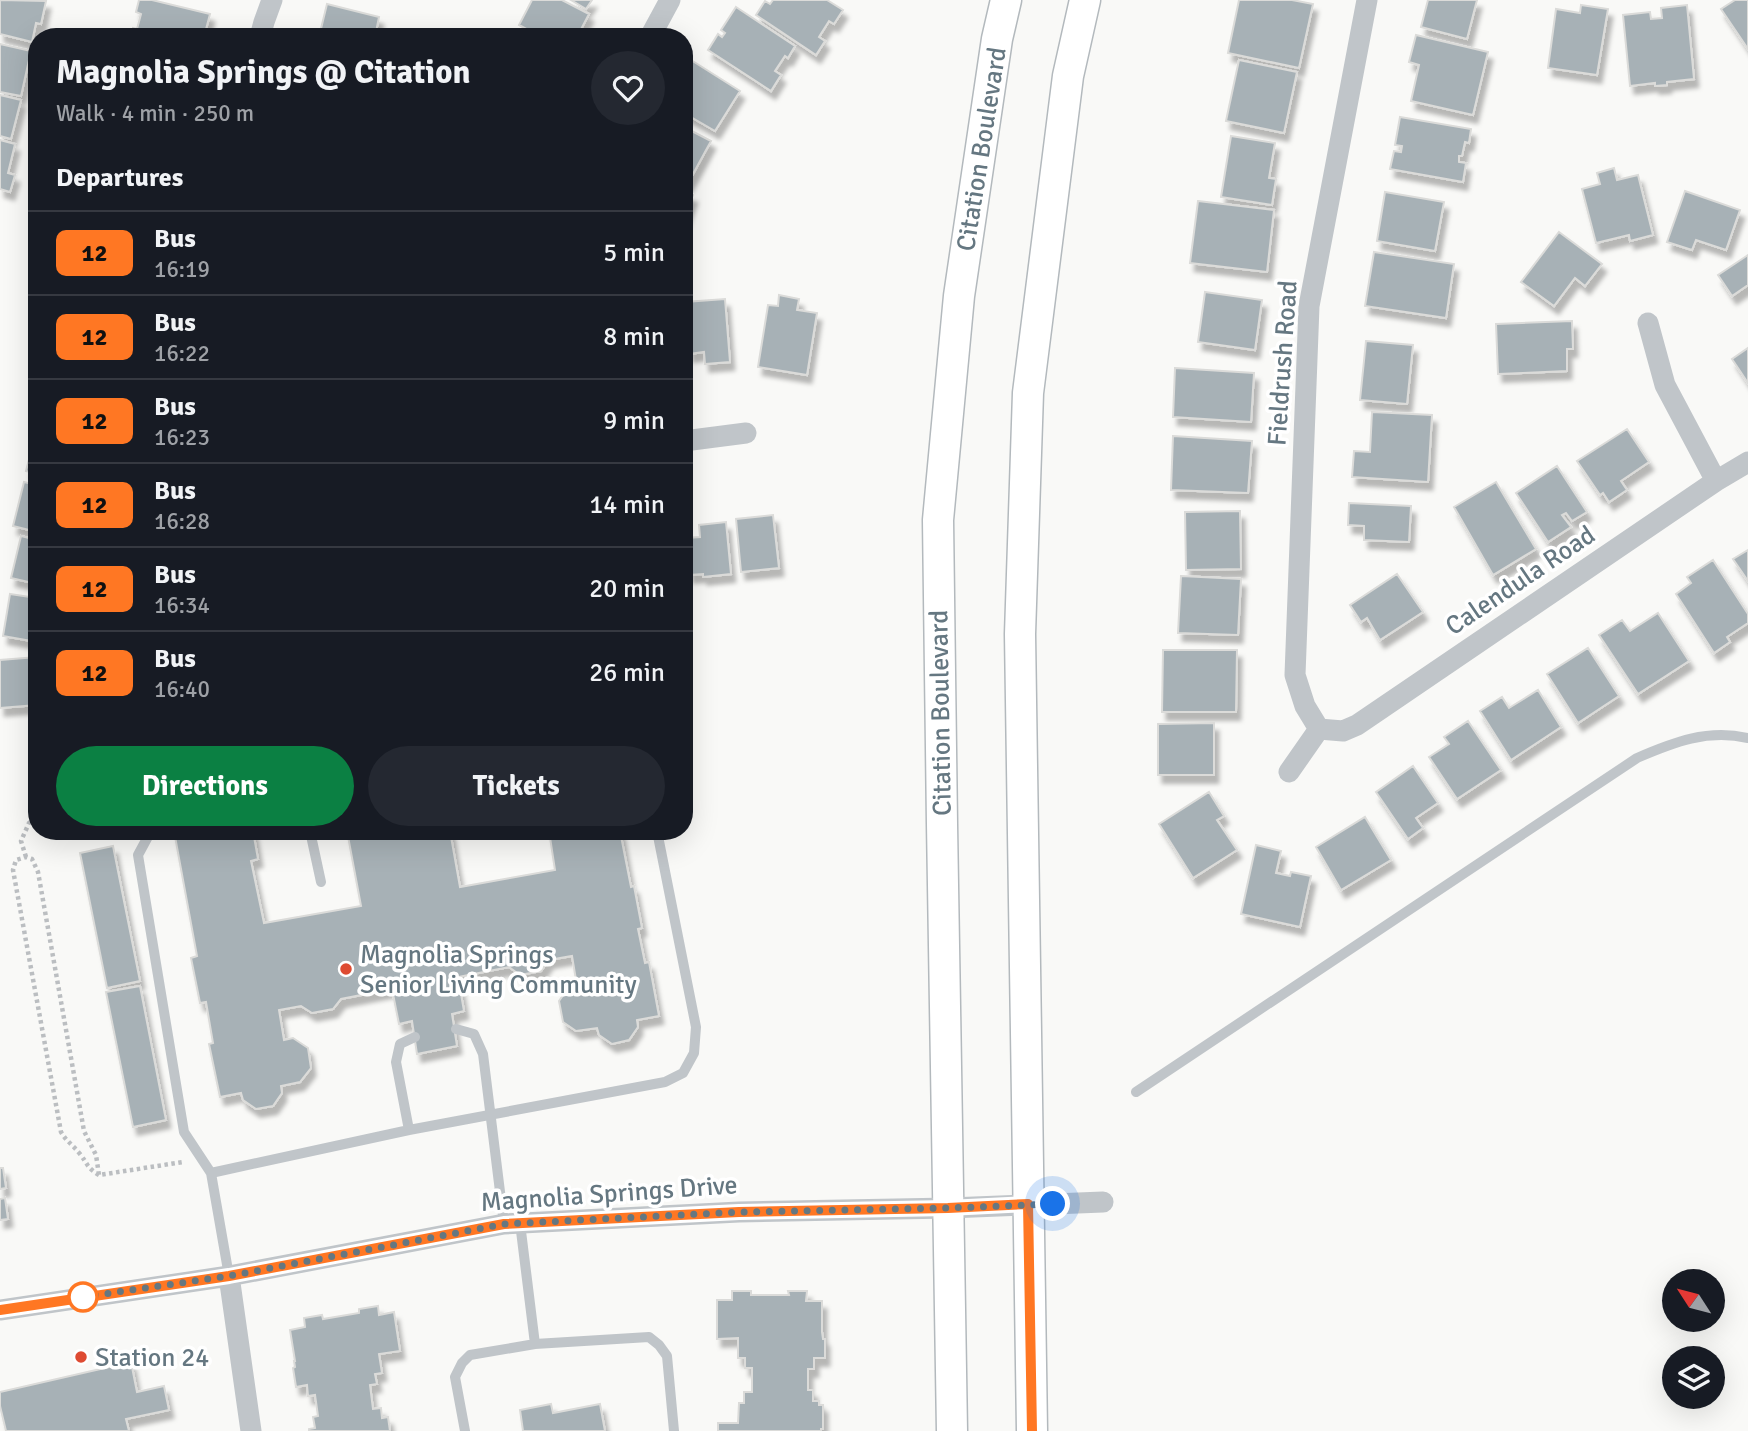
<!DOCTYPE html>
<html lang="en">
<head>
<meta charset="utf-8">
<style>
	:root { --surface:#171b24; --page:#242831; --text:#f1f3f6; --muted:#9ea1a6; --line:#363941; --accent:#0b8043 }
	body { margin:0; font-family:Signika,sans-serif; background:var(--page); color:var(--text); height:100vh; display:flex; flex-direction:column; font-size:26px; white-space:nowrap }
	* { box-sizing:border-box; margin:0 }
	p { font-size:23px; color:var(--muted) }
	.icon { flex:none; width:38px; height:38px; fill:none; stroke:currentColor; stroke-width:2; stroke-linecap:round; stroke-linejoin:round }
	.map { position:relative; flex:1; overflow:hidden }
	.drawer { position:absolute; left:28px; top:28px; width:665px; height:812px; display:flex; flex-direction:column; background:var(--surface); border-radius:28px; box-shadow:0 7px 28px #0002 }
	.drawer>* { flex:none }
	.badge { padding:0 14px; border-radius:10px; font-size:24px; line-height:46px }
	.needle { width:46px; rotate:306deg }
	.tools { position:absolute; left:1662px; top:1269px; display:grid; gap:14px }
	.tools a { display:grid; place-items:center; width:63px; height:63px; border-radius:50%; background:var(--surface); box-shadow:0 7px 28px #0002; font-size:35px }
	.you { position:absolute; width:35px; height:35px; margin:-18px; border:5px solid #fff; border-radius:50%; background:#1a73e8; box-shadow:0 0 0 10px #1a73e833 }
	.map>.badge { position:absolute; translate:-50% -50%; box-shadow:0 0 0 4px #fff }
	h2 { padding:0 28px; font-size:26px; line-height:63px }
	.round { display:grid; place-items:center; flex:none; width:74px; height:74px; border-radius:37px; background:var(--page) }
	.headline { display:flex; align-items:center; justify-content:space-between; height:119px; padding:0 28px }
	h1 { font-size:33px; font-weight:700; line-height:52px }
	.cta { display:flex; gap:14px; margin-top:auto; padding:14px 28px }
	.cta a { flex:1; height:80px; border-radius:42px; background:var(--accent); color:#fff; font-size:28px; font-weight:700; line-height:80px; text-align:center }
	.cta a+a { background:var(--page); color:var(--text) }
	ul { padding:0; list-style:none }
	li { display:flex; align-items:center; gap:21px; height:84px; padding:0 28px; border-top:2px solid var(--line) }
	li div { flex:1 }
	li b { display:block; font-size:26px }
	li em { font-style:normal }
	li .badge { min-width:77px; font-weight:700; text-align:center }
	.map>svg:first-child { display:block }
	.building { fill:#a7b1b6; stroke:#dbdbd9; stroke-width:2; filter:url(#shadow) }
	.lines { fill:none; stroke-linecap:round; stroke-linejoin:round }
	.secondary-casing { stroke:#b3b9bd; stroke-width:33 }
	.path { stroke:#bbbec1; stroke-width:4.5; stroke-dasharray:3.5 3.5; stroke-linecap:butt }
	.lane { stroke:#c0c5c9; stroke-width:10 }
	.street { stroke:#c0c5c9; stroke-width:21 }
	.secondary { stroke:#fff; stroke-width:30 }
	.line-casing { stroke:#fff; stroke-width:16 }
	.line { stroke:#ff7723; stroke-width:10 }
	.walk { stroke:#657781; stroke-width:7; stroke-dasharray:0 12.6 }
	.poi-dot { fill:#de4b32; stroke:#fff; stroke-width:2.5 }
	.stop-dot { fill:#fff; stroke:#ff7723; stroke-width:3.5 }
	.labels { text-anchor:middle; stroke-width:7; stroke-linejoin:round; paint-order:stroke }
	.street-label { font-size:26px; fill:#657781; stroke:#fff }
	.poi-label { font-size:26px; fill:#657781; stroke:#fff; text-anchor:start }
</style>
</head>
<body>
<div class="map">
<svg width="1748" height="1431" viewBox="0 0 1748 1431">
	<defs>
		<filter id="shadow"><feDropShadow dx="4.5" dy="8" stdDeviation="2" flood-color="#0004"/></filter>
	</defs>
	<rect width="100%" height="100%" fill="#f9f9f7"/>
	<path class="building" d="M 0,0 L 46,1 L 41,24 L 36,23 L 32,42 L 0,34 Z
		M 139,0 L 152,0 L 210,14 L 204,37 L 131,37 L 133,28 L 137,29 L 141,14 L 136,12 Z
		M 532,0 L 562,0 L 589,14 L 577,37 L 564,37 L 560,35 L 559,37 L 541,37 L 519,25 Z
		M 571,0 L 592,0 L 586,9 Z
		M 773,0 L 827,0 L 843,10 L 834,24 L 829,21 L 819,37 L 825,41 L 816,55 L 756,15 L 765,1 L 770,4 Z
		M 1239,0 L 1292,0 L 1313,4 L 1299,68 L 1228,53 Z
		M 1428,0 L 1477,0 L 1467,39 L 1421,27 Z
		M 1735,0 L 1748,0 L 1748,49 L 1721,9 Z
		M 327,4 L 379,17 L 375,37 L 319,37 Z
		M 1581,5 L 1608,9 L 1597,75 L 1548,68 L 1556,9 L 1580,13 Z
		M 1687,5 L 1694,79 L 1667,82 L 1667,85 L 1655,86 L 1655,83 L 1630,86 L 1623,15 L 1650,12 L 1651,19 L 1662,18 L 1661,8 Z
		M 736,7 L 795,46 L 788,58 L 785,56 L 775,71 L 781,75 L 771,91 L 708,50 L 718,34 L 722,37 L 725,33 L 721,30 Z
		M 1416,35 L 1488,52 L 1473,115 L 1411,101 L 1419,65 L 1409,62 Z
		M 0,44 L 31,51 L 21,96 L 0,92 Z
		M 691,60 L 740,91 L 715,131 L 684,113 L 684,71 Z
		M 1239,60 L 1297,72 L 1284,133 L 1226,121 Z
		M 0,95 L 21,100 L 11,139 L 0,136 Z
		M 1400,117 L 1471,129 L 1469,143 L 1465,142 L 1462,156 L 1459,156 L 1459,162 L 1466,163 L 1463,182 L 1390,169 L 1394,151 L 1401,152 L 1402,146 L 1395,145 Z
		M 684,127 L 711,141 L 687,185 L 684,183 Z
		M 1231,136 L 1275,143 L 1269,178 L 1276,179 L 1272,205 L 1221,197 Z
		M 0,140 L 15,144 L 8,173 L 15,175 L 10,192 L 0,189 Z
		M 1614,168 L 1617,180 L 1638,175 L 1653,235 L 1630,241 L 1629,235 L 1596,243 L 1582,189 L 1600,184 L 1597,173 Z
		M 1685,191 L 1740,210 L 1726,250 L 1696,240 L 1692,250 L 1667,242 Z
		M 684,192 L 693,195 L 684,221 Z
		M 1385,192 L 1444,202 L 1435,251 L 1377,241 Z
		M 1198,201 L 1274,210 L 1267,272 L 1190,263 Z
		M 1559,232 L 1602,264 L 1585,286 L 1575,278 L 1554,306 L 1521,282 Z
		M 1374,252 L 1454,264 L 1446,318 L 1365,306 Z
		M 1748,255 L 1748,285 L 1732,296 L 1718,275 Z
		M 1205,292 L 1262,300 L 1255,350 L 1198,342 Z
		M 779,295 L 799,299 L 797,310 L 817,313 L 807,375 L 758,367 L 768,305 L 778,306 Z
		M 725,299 L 730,362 L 705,364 L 704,352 L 689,354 L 685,302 Z
		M 1572,321 L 1573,349 L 1567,349 L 1567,371 L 1498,374 L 1496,324 Z
		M 1366,341 L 1413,345 L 1407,404 L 1360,400 Z
		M 1748,348 L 1748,383 L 1732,359 Z
		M 1175,368 L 1254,373 L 1251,422 L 1173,417 Z
		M 1372,412 L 1432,415 L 1428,482 L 1352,477 L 1354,451 L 1370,452 Z
		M 37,428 L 37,474 L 26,471 Z
		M 1627,429 L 1649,462 L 1621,481 L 1627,490 L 1609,502 L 1603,493 L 1600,495 L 1577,461 Z
		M 1173,436 L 1252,441 L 1248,493 L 1171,490 Z
		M 1557,466 L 1587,512 L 1572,521 L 1566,513 L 1562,515 L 1571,527 L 1548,542 L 1516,493 Z
		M 24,482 L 37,485 L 37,532 L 13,526 Z
		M 1496,482 L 1536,549 L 1493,575 L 1454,507 Z
		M 1349,503 L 1411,506 L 1409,542 L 1364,540 L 1364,526 L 1348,525 Z
		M 1240,511 L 1241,569 L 1186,570 L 1185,512 Z
		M 773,515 L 779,568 L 741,572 L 736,519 Z
		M 726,522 L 731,574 L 703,577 L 703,574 L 689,575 L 686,538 L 700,537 L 699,525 Z
		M 21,536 L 37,540 L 37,584 L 11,578 Z
		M 1748,550 L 1748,581 L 1733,559 Z
		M 1713,560 L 1748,614 L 1748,623 L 1727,637 L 1730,642 L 1714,653 L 1676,594 L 1691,583 L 1687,577 Z
		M 1397,574 L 1423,612 L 1380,640 L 1367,618 L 1361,622 L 1350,605 Z
		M 1181,576 L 1241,579 L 1238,635 L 1178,633 Z
		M 10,594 L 37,598 L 37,642 L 3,636 Z
		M 1658,613 L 1689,661 L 1638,694 L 1599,635 L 1622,620 L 1630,631 Z
		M 1588,648 L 1619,696 L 1578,723 L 1547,674 Z
		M 1163,650 L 1237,650 L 1236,712 L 1162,712 Z
		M 37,657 L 37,705 L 0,708 L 0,660 Z
		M 1538,690 L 1561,727 L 1511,760 L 1480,711 L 1502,697 L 1509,708 Z
		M 1468,721 L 1501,770 L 1457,799 L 1429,757 L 1449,744 L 1444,737 Z
		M 1214,723 L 1214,775 L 1158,775 L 1158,724 Z
		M 1413,766 L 1438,803 L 1416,818 L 1423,828 L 1408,839 L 1376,792 Z
		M 1209,792 L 1224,816 L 1217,820 L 1237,850 L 1193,878 L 1159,824 Z
		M 1365,817 L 1391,860 L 1341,890 L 1316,847 Z
		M 174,831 L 253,831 L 258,859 L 251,861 L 264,923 L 361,906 L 347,831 L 450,831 L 460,887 L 555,870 L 549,831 L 620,831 L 631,887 L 634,886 L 642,928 L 638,929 L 645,963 L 649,962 L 659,1016 L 637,1020 L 638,1027 L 629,1040 L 612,1044 L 599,1035 L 597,1028 L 576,1031 L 563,1022 L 559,1001 L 569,987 L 577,986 L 572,956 L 549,960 L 541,971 L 520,975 L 509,967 L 458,977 L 464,1011 L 452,1014 L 457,1046 L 417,1054 L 412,1021 L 399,1024 L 392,989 L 341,999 L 333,1009 L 312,1013 L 301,1006 L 279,1010 L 284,1040 L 293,1038 L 308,1048 L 311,1068 L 300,1082 L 281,1086 L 282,1093 L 273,1106 L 256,1109 L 243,1100 L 241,1093 L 220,1097 L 209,1044 L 213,1043 L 206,1002 L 200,1003 L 191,958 L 197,956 Z
		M 1256,845 L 1281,851 L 1276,873 L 1290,876 L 1291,872 L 1311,876 L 1300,927 L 1241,914 Z
		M 113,846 L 140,981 L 107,988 L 80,853 Z
		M 140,986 L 166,1120 L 133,1127 L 106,992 Z
		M 0,1168 L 3,1168 L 6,1188 L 0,1189 Z
		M 5,1198 L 8,1219 L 0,1220 L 0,1199 Z
		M 732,1291 L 751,1291 L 751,1295 L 789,1295 L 788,1291 L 807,1291 L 806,1301 L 822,1301 L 822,1332 L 823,1339 L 825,1339 L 825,1358 L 814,1358 L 814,1369 L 808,1369 L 808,1390 L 813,1390 L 813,1401 L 819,1401 L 819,1405 L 823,1405 L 823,1429 L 821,1429 L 821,1431 L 718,1431 L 718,1423 L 738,1423 L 739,1403 L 744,1403 L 744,1392 L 752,1392 L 752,1368 L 745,1368 L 745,1358 L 738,1358 L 738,1338 L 717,1339 L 717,1300 L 732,1300 Z
		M 378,1306 L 379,1315 L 394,1312 L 400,1351 L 379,1354 L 382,1373 L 375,1374 L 377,1384 L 370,1385 L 373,1409 L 381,1408 L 382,1418 L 388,1417 L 390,1431 L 309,1431 L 309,1429 L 315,1428 L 313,1417 L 318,1416 L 315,1395 L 308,1396 L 307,1385 L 296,1387 L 293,1368 L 295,1367 L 294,1361 L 295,1361 L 290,1330 L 305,1327 L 304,1318 L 322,1315 L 323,1319 L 359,1313 L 359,1309 Z
		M 131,1362 L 137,1392 L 164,1386 L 169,1410 L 126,1419 L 129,1431 L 6,1431 L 0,1406 L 0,1392 Z
		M 551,1404 L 553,1413 L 600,1404 L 605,1431 L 523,1431 L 520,1410 Z"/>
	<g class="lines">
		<defs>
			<path id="secondary" d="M 952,1431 L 942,824 L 938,520 L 959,296 L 997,39 L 1006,0
				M 1032,1431 L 1020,634 L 1028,393 L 1068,76 L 1085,0"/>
		</defs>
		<use href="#secondary" class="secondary-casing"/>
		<path class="path" d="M 26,857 L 21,841 L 29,823 L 37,818
			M 99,1175 C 86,1167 88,1164 80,1154 C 73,1145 67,1142 61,1132 L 13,870 L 16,860 L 26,857 L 32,859 L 38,872 L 84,1131 L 96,1155 L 99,1175 L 183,1162"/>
		<path class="lane" d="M 151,831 L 138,855 L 184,1132 L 211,1173 L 229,1276
			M 310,831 L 321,882
			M 456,1029 L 474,1034 L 483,1054 L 504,1224
			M 1136,1092 L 1637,758 C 1674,742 1707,729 1748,738
			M 409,1130 L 396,1062 L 400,1044 L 415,1037
			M 211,1173 L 409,1130 L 665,1082 L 683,1073 L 694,1053 L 696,1027 L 657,831
			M 535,1344 L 649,1337 L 659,1345 L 667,1356 L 674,1431
			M 465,1431 L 455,1377 L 462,1363 L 470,1355 L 535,1344 L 520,1223"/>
		<path class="street" d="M 260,37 L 264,22 L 272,0
			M 650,37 L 670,0
			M 1648,323 L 1665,385 L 1716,481
			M 684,441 L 746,433
			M 1319,729 L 1305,706 L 1295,675 L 1309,306 L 1367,0
			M 1319,729 L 1343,731 L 1357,725 L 1716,481 L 1748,462
			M 1289,772 L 1319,729
			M 229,1276 L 251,1431
			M 0,1310 L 229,1276 L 504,1224 L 739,1212 L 949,1208 L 1103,1202"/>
		<use href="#secondary" class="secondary"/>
	</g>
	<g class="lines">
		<defs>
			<path id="line" d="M 0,1310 L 229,1276 L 504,1224 L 739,1212 L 948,1208 L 1028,1204 L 1032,1431"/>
		</defs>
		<use href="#line" class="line-casing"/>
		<use href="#line" class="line"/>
		<path class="walk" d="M 83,1297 L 229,1276 L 504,1224 L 739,1212 L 948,1208 L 1053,1204"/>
	</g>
	<g class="poi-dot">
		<circle cx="346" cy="969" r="7"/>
		<circle cx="81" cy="1357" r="7"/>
	</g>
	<circle class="stop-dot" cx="83" cy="1297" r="14"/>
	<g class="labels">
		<g class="street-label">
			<text transform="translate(981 149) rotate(-81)" y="9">Citation Boulevard</text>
			<text transform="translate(1282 363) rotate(-86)" y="9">Fieldrush Road</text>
			<text transform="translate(1520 580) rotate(-34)" y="9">Calendula Road</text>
			<text transform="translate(940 713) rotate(-91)" y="9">Citation Boulevard</text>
			<text transform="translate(609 1193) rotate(-4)" y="9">Magnolia Springs Drive</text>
		</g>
		<g class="poi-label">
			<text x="360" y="963">Magnolia Springs<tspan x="360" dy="30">Senior Living Community</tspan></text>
			<text x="95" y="1366">Station 24</text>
		</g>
	</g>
</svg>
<div class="tools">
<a><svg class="needle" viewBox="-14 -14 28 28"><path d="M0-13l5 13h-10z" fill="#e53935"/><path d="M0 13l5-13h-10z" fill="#9ea1a6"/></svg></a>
<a><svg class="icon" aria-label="layers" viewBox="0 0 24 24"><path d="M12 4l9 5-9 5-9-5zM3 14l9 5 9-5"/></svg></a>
</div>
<div class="you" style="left:1053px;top:1204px"></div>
<section class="drawer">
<div class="headline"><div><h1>Magnolia Springs @ Citation</h1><p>Walk · 4 min · 250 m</p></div><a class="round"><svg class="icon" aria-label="heart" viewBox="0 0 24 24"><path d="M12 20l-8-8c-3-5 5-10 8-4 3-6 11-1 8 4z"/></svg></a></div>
<h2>Departures</h2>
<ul>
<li><span class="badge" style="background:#ff7723;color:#111">12</span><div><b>Bus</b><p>16:19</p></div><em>5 min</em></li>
<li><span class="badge" style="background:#ff7723;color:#111">12</span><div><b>Bus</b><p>16:22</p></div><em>8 min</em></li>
<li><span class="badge" style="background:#ff7723;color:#111">12</span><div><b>Bus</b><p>16:23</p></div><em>9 min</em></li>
<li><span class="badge" style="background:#ff7723;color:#111">12</span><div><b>Bus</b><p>16:28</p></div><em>14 min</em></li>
<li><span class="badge" style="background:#ff7723;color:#111">12</span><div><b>Bus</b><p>16:34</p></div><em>20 min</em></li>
<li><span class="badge" style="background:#ff7723;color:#111">12</span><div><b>Bus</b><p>16:40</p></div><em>26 min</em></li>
</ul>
<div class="cta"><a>Directions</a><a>Tickets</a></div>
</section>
</div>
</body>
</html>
